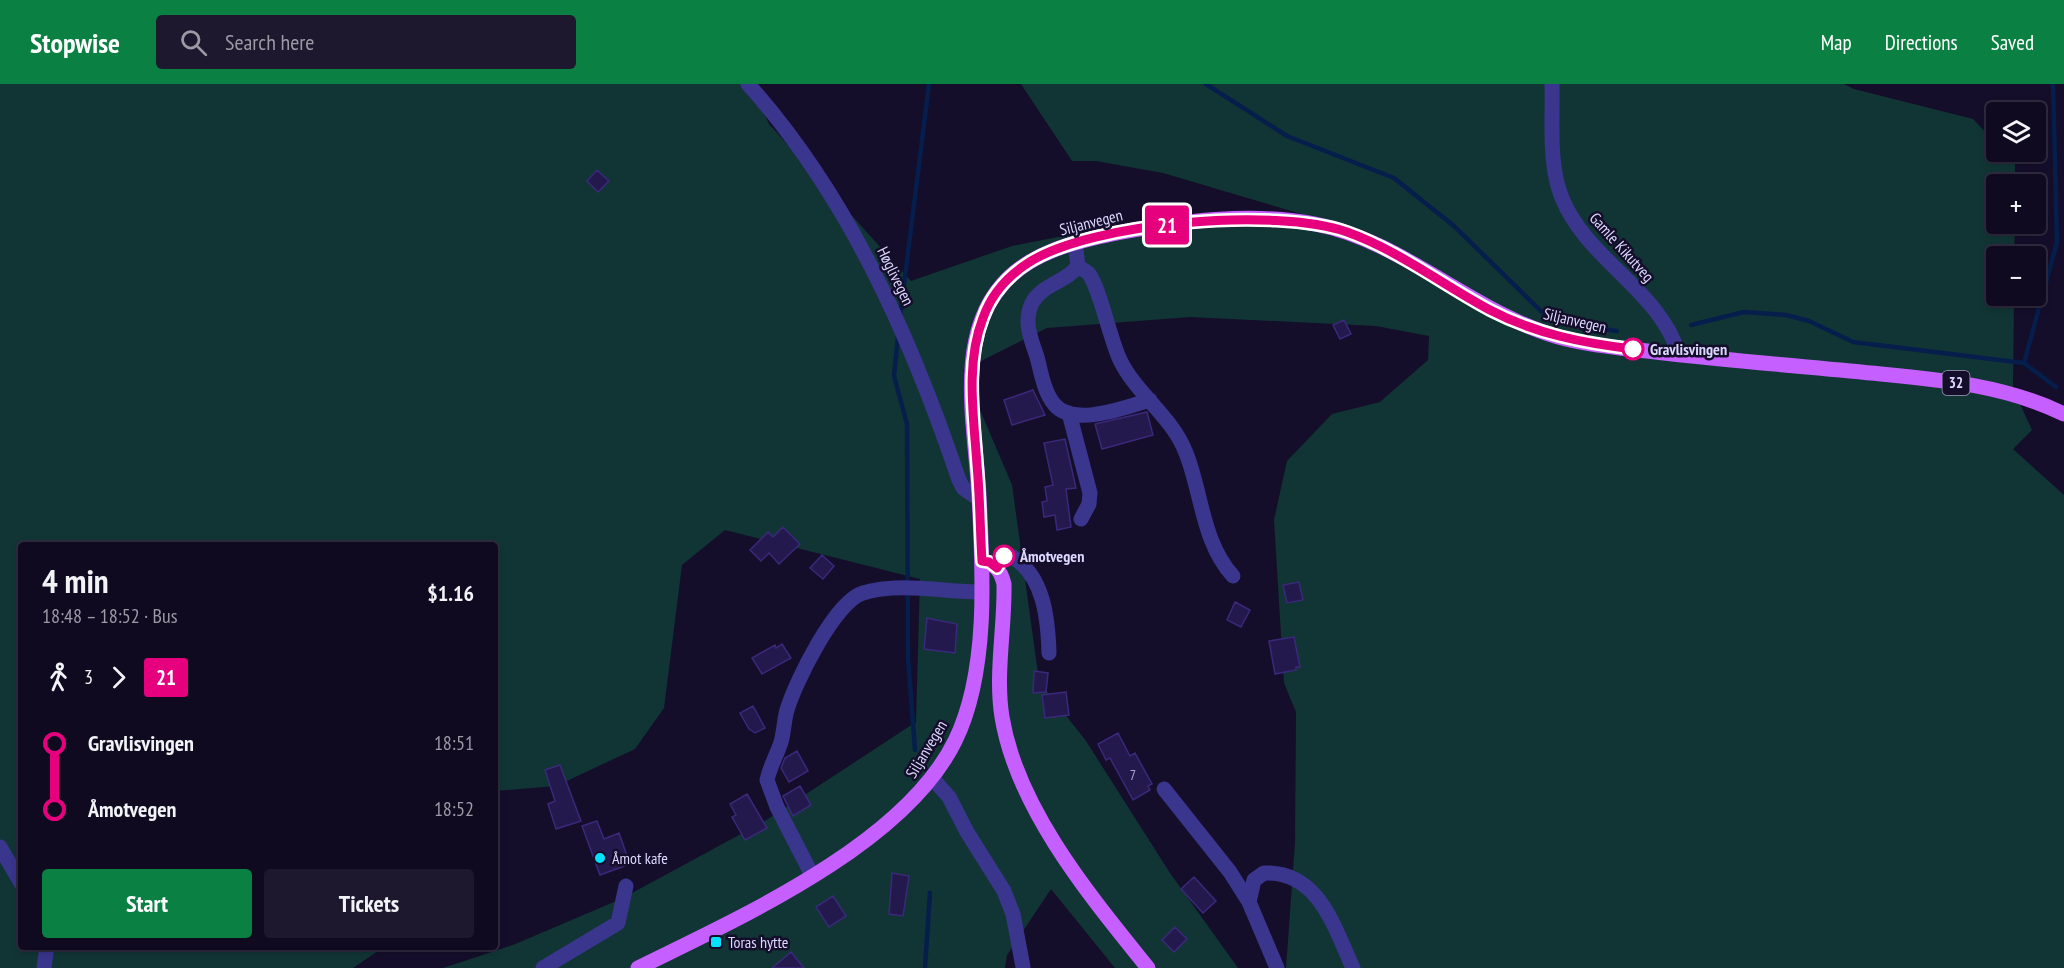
<!DOCTYPE html>
<html lang="en">
<head>
<meta charset="utf-8">
<style>
	:root { --surface:#0f0a20; --page:#1d182d; --text:#f1f3f6; --muted:#9b9aa5; --line:#2f2b3e; --accent:#0b8043 }
	body { margin:0; font-family:"PT Sans Narrow",sans-serif; background:var(--page); color:var(--text); height:100vh; display:flex; flex-direction:column; font-size:22px; white-space:nowrap }
	* { box-sizing:border-box; margin:0 }
	p { font-size:20px; color:var(--muted) }
	.icon { flex:none; width:33px; height:33px; fill:none; stroke:currentColor; stroke-width:2; stroke-linecap:round; stroke-linejoin:round }
	.map { position:relative; flex:1; overflow:hidden }
	.side { position:absolute; left:18px; top:458px; width:480px; height:408px; display:flex; flex-direction:column; background:var(--surface); border-radius:6px; box-shadow:0 3px 9px #0003,0 0 0 2px var(--line) }
	.side>* { flex:none }
	.badge { padding:0 12px; border-radius:4px; font-size:21px; line-height:39px }
	.tools { position:absolute; left:1986px; top:18px; display:grid; gap:12px }
	.tools a { display:grid; place-items:center; width:60px; height:60px; border-radius:6px; background:var(--surface); box-shadow:0 3px 9px #0003,0 0 0 2px var(--line); font-size:30px }
	.map>.badge { position:absolute; translate:-50% -50%; box-shadow:0 0 0 3px #fff }
	.legs { display:flex; align-items:center; gap:9px; height:66px; padding:0 24px; font-size:20px }
	.legs p { margin-inline-start:auto }
	.summary { display:flex; align-items:center; justify-content:space-between; height:102px; padding:0 24px }
	h1 { font-size:33px; font-weight:700; line-height:45px }
	.button { display:flex; gap:12px; margin-top:auto; padding:12px 24px }
	.button a { flex:1; height:69px; border-radius:6px; background:var(--accent); color:#fff; font-size:24px; font-weight:700; line-height:69px; text-align:center }
	.button a+a { background:var(--page); color:var(--text) }
	ul { padding:0 24px; list-style:none }
	li { display:flex; align-items:center; gap:21px; height:66px; font-size:22px }
	li i { display:grid; place-items:center; width:9px; height:100%; margin:0 8px; background:currentColor }
	li i::after { content:''; width:15px; height:15px; margin:-8px; border:4px solid; border-radius:50%; background:var(--surface) }
	li p { margin-inline-start:auto }
	li:first-child i { background:linear-gradient(#0000 50%,currentColor 0) }
	li:last-child i { background:linear-gradient(currentColor 50%,#0000 0) }
	header { display:flex; align-items:center; gap:36px; box-sizing:border-box; height:84px; padding:0 30px; background:var(--accent); color:#fff }
	header strong { font-size:28px }
	nav { display:flex; gap:33px; margin-inline-start:auto; font-size:21px }
	.search { width:420px; height:54px; background:var(--page); display:flex; align-items:center; gap:15px; box-sizing:border-box; padding:0 21px; border-radius:6px; color:var(--muted); font-size:22px }
	.map>svg:first-child { display:block }
	.green { fill:#113535 }
	.lines { fill:none; stroke-linecap:round; stroke-linejoin:round }
	.stream { stroke:#061e4c; stroke-width:4.5 }
	.building { fill:#24194d; stroke:#3a297b; stroke-width:1.5 }
	.minor { stroke:#3a358d; stroke-width:15 }
	.major { stroke:#c65fff; stroke-width:15 }
	.line-1-casing { stroke:#fff; stroke-width:14 }
	.line-1 { stroke:#e6007e; stroke-width:9 }
	.stop-1-dot { fill:#fff; stroke:#e6007e; stroke-width:3 }
	.poi-dot { fill:#04e2ff; stroke:#140e2b; stroke-width:2 }
	.labels { text-anchor:middle; stroke-width:5; stroke-linejoin:round; paint-order:stroke }
	.number-label { font-size:14px; fill:#afa8d2 }
	.shield { fill:#140e2b; stroke:#a19bbf; stroke-width:1.5 }
	.shield-label { font-size:15px; font-weight:bold; fill:#ddd8ff }
	.street-label { font-size:16px; fill:#ddd8ff; stroke:#140e2b }
	.stop-label { font-size:16px; font-weight:bold; fill:#ddd8ff; stroke:#140e2b; text-anchor:start }
	.poi-label { font-size:16px; fill:#ddd8ff; stroke:#140e2b; text-anchor:start }
</style>
</head>
<body>
<header>
<strong>Stopwise</strong>
<div class="search"><svg class="icon" aria-label="search" viewBox="0 0 24 24"><circle cx="10" cy="10" r="6"/><path d="M15 15l6 6"/></svg>Search here</div>
<nav><a>Map</a><a>Directions</a><a>Saved</a></nav>
</header>
<div class="map">
<svg width="2064" height="884" viewBox="0 0 2064 884">
	<rect width="100%" height="100%" fill="#140e2b"/>
	<path class="green" d="M 0,0 L 744,0 L 758,16 L 769,40 L 911,197 L 1012,162 L 1103,144 L 1315,134 L 1163,89 L 1096,77 L 1072,77 L 1021,0 L 1844,0 L 1854,5 L 1973,35 L 1996,59 L 1996,68 L 2004,68 L 2015,78 L 2015,100 L 1996,100 L 1996,140 L 2015,140 L 2014,172 L 1996,172 L 1996,212 L 2014,212 L 2013,305 L 2032,346 L 2013,365 L 2064,411 L 2064,884 L 1286,884 L 1295,759 L 1296,628 L 1284,599 L 1274,436 L 1287,377 L 1332,330 L 1380,318 L 1428,276 L 1429,252 L 1376,242 L 1190,233 L 1047,244 L 963,286 L 1012,401 L 1039,597 L 1086,657 L 1170,789 L 1238,884 L 1115,884 L 1051,805 L 1007,871 L 1005,884 L 443,884 L 513,861 L 621,815 L 765,737 L 916,638 L 920,495 L 725,446 L 682,481 L 664,624 L 635,665 L 556,702 L 495,707 L 495,460 L 21,460 L 21,862 L 384,863 L 353,884 L 0,884 Z"/>
	<g class="lines">
		<path class="stream" d="M 1206,0 L 1287,52 L 1394,94 L 1454,142 L 1546,232 L 1580,242 L 1617,247
			M 900,233 L 929,0
			M 1691,241 L 1744,228 L 1786,231 L 1809,237 L 1853,258 L 2024,279 L 2056,303
			M 898,253 L 894,292 L 907,340 L 908,574 L 915,666
			M 2024,279 L 2057,158 L 2053,0
			M 925,884 L 930,809"/>
	</g>
	<path class="building" d="M 597,86 L 609,97 L 598,108 L 587,97 Z
		M 1344,236 L 1351,250 L 1340,255 L 1333,241 Z
		M 1033,306 L 1045,331 L 1012,341 L 1004,316 Z
		M 1147,328 L 1153,351 L 1102,365 L 1095,340 Z
		M 1065,355 L 1076,404 L 1066,405 L 1071,443 L 1057,446 L 1055,431 L 1044,433 L 1042,418 L 1047,417 L 1045,403 L 1053,401 L 1044,359 Z
		M 783,443 L 800,460 L 779,480 L 769,469 L 761,477 L 750,466 L 768,448 L 773,453 Z
		M 822,471 L 834,482 L 823,495 L 810,484 Z
		M 1299,498 L 1303,516 L 1287,519 L 1283,501 Z
		M 1235,518 L 1250,526 L 1241,543 L 1227,536 Z
		M 927,534 L 957,540 L 955,569 L 924,565 Z
		M 1294,553 L 1300,583 L 1296,583 L 1296,586 L 1275,590 L 1269,557 Z
		M 782,560 L 791,574 L 762,590 L 752,574 L 775,561 L 776,564 Z
		M 1034,587 L 1048,589 L 1046,608 L 1033,609 Z
		M 1066,608 L 1069,631 L 1045,634 L 1042,611 Z
		M 753,622 L 765,644 L 755,649 L 749,645 L 740,629 Z
		M 1118,649 L 1130,672 L 1135,669 L 1152,700 L 1148,702 L 1150,706 L 1133,716 L 1110,674 L 1106,676 L 1098,660 Z
		M 797,667 L 808,687 L 789,698 L 781,684 L 785,674 Z
		M 560,681 L 581,737 L 556,745 L 548,720 L 555,717 L 545,686 Z
		M 800,702 L 811,721 L 793,732 L 783,712 Z
		M 747,710 L 767,744 L 745,756 L 732,733 L 736,731 L 730,720 Z
		M 597,737 L 604,755 L 619,749 L 630,780 L 600,791 L 582,742 Z
		M 892,789 L 909,792 L 903,832 L 889,830 Z
		M 1194,793 L 1216,817 L 1203,829 L 1181,805 Z
		M 833,812 L 846,832 L 829,843 L 816,823 Z
		M 1175,843 L 1187,855 L 1174,868 L 1162,856 Z
		M 791,868 L 804,884 L 772,884 Z"/>
	<g class="lines">
		<path class="minor" d="M 748,0 C 849,113 911,254 959,396 L 963,404 L 979,415
			M 1552,0 C 1553,36 1548,80 1562,114 C 1587,176 1660,206 1679,271
			M 1075,159 L 1078,182 C 1067,198 1042,200 1032,219 C 1023,237 1031,255 1037,273 C 1041,288 1044,308 1054,320 C 1073,344 1126,323 1150,316
			M 1078,182 C 1081,185 1087,187 1089,190 C 1100,205 1110,255 1120,276 C 1137,311 1172,332 1186,369 C 1202,409 1202,458 1233,492
			M 1069,329 L 1090,409 L 1089,420 L 1081,435
			M 997,484 L 1004,472 L 1011,472 C 1044,491 1048,535 1049,569
			M 933,695 L 949,713 L 967,748 L 1004,807 L 1013,830 L 1023,883
			M 1164,705 L 1230,788 L 1249,818 L 1277,884
			M 0,763 L 21,799
			M 812,791 L 777,723 L 767,696 C 770,682 777,671 781,658 C 784,648 784,636 787,626 C 795,599 835,517 863,509 C 899,498 944,508 982,508
			M 1249,818 L 1254,796 L 1264,789 C 1319,787 1334,843 1353,884
			M 44,884 L 47,862
			M 543,884 L 618,839 L 626,802"/>
		<path class="major" d="M 982,477 C 995,479 1001,487 1004,500 C 1005,543 995,590 1002,633 C 1017,725 1091,813 1148,884
			M 638,884 C 739,834 904,761 955,657 C 989,588 983,488 979,412 C 976,346 954,256 1002,201 C 1030,168 1077,157 1117,149 C 1180,137 1252,128 1315,140 C 1405,157 1475,232 1566,255 C 1598,263 1631,265 1664,269 C 1736,277 1809,283 1881,290 C 1944,296 2007,302 2064,330"/>
	</g>
	<g class="lines">
		<defs>
			<path id="line-1" d="M 1004,472 L 997,484 L 989,478 L 982,477 C 980,445 980,413 977,381 C 974,334 965,280 983,234 C 991,211 1008,192 1028,179 C 1091,138 1276,123 1347,148 C 1398,166 1443,201 1490,226 C 1536,250 1583,259 1633,265"/>
		</defs>
		<use href="#line-1" class="line-1-casing"/>
		<use href="#line-1" class="line-1"/>
	</g>
	<g class="stop-1-dot">
		<circle cx="1633" cy="265" r="10"/>
		<circle cx="1004" cy="472" r="10"/>
	</g>
	<g class="poi-dot">
		<circle cx="600" cy="774" r="6"/>
		<rect x="710" y="852" width="12" height="12" rx="3"/>
	</g>
	<g class="labels">
		<g class="number-label">
			<text x="1133" y="696">7</text>
		</g>
		<rect class="shield" x="1942.5" y="287" width="27" height="24" rx="4.5"/>
		<g class="shield-label">
			<text x="1956" y="304">32</text>
		</g>
		<g class="street-label">
			<text transform="translate(1091 138) rotate(-14)" y="6">Siljanvegen</text>
			<text transform="translate(1622 163) rotate(48)" y="6">Gamle Kikutveg</text>
			<text transform="translate(896 192) rotate(64)" y="6">Høglivegen</text>
			<text transform="translate(1575 236) rotate(13)" y="6">Siljanvegen</text>
			<text transform="translate(926 665) rotate(-59)" y="6">Siljanvegen</text>
		</g>
		<g class="stop-label">
			<text x="1650" y="271">Gravlisvingen</text>
			<text x="1020" y="478">Åmotvegen</text>
		</g>
		<g class="poi-label">
			<text x="612" y="780">Åmot kafe</text>
			<text x="728" y="864">Toras hytte</text>
		</g>
	</g>
</svg>
<div class="tools">
<a><svg class="icon" aria-label="layers" viewBox="0 0 24 24"><path d="M12 4l9 5-9 5-9-5zM3 14l9 5 9-5"/></svg></a>
<a>+</a>
<a>−</a>
</div>
<b class="badge" style="left:1167px;top:141px;background:#e6007e;color:#fff">21</b>
<section class="side">
<div class="summary"><div><h1>4 min</h1><p>18:48 – 18:52 · Bus</p></div><b>$1.16</b></div>
<div class="legs"><svg class="icon" aria-label="walk" viewBox="0 0 24 24"><circle cx="13" cy="4" r="2"/><path d="M13 8l-2 6 4 7M11 14l-3 7M7 12l3-4h3l4 4"/></svg>3<svg class="icon" aria-label="forward" viewBox="0 0 24 24"><path d="M9 5l7 7-7 7"/></svg><b class="badge" style="background:#e6007e;color:#fff">21</b></div>
<ul>
<li><i style="color:#e6007e"></i><b>Gravlisvingen</b><p>18:51</p></li>
<li><i style="color:#e6007e"></i><b>Åmotvegen</b><p>18:52</p></li>
</ul>
<div class="button"><a>Start</a><a>Tickets</a></div>
</section>
</div>
</body>
</html>
